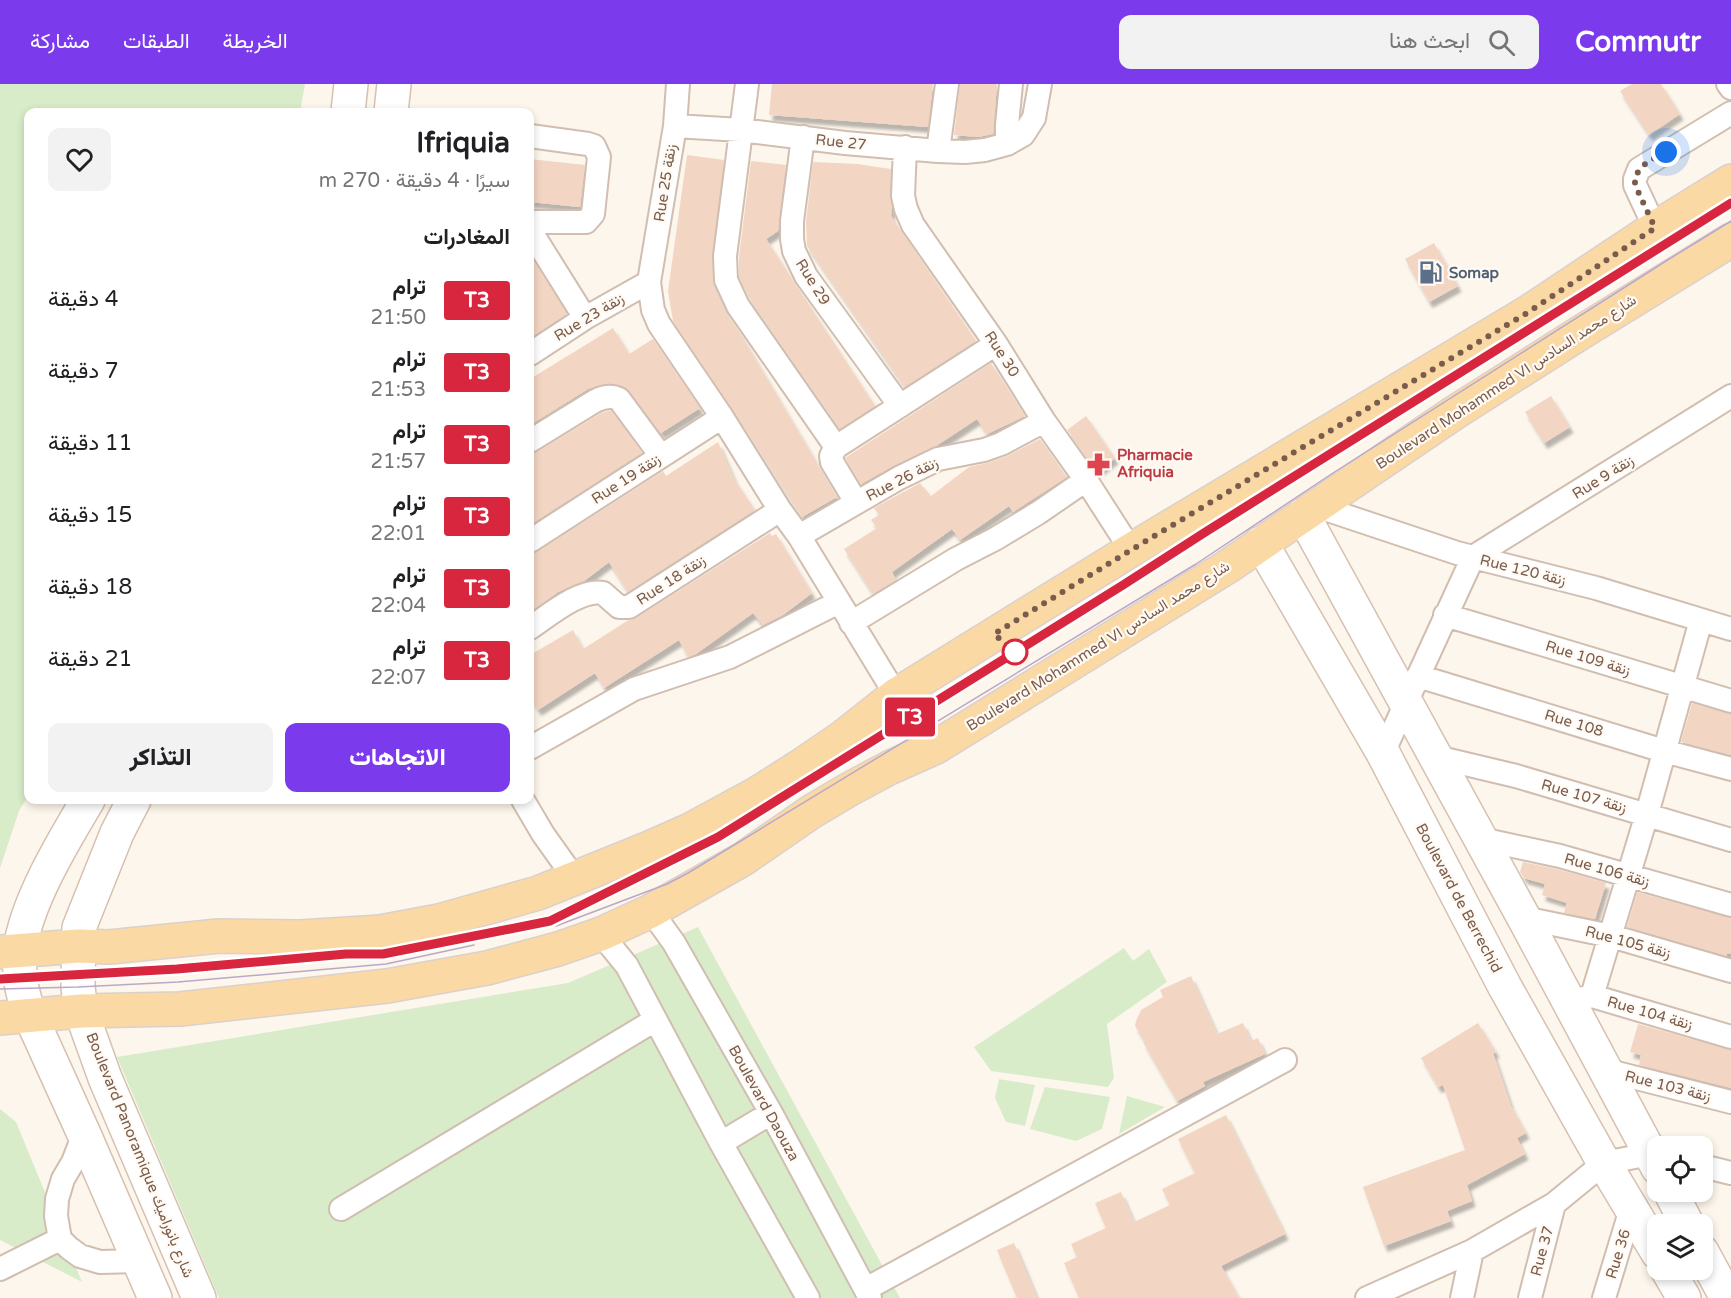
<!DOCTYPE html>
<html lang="ar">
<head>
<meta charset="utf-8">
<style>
	:root { --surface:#fff; --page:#f2f2f2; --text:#202124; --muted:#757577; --accent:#7c3aed }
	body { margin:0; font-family:"Varela Round",Vazirmatn,sans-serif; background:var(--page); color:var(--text); direction:rtl; height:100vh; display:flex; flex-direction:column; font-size:22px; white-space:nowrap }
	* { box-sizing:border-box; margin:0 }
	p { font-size:20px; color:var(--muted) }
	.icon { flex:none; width:33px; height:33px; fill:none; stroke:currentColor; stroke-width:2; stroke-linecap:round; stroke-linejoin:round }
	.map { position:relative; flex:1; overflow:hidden; direction:ltr }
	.details { position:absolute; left:24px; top:24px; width:510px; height:696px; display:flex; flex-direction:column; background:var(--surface); border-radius:12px; box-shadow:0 3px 9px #0003; direction:rtl }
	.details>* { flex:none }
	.badge { padding:0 12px; border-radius:4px; font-size:21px; line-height:39px }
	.buttons { position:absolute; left:1647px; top:1052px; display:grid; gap:12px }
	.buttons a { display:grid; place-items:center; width:66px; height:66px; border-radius:12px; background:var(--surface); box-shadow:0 3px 9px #0003; font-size:30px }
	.you { position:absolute; width:30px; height:30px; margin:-15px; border:4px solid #fff; border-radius:50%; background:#1a73e8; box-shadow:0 0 0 9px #1a73e833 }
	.map>.badge { position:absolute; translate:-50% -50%; box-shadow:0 0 0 3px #fff }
	h2 { padding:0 24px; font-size:22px; line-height:54px }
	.round { display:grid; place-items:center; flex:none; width:63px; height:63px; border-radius:12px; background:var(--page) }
	.overview { display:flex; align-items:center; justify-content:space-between; height:102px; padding:0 24px }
	h1 { font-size:28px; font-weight:800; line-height:45px }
	.cta { display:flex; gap:12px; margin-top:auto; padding:12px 24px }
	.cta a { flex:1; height:69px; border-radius:12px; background:var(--accent); color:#fff; font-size:24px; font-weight:800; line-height:69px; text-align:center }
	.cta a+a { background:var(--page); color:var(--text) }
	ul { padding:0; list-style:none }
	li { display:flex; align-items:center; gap:18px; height:72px; padding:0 24px }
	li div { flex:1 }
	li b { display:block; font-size:22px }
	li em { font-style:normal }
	li .badge { min-width:66px; font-weight:700; text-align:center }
	header { display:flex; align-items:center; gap:36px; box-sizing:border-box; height:84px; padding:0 30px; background:var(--accent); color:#fff }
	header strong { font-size:28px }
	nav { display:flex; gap:33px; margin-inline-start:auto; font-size:21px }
	.search { width:420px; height:54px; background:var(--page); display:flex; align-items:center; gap:15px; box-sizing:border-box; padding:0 21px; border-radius:12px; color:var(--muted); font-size:22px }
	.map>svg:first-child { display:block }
	.green { fill:#d8ecc9 }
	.building { fill:#f3d5c3; filter:url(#shadow) }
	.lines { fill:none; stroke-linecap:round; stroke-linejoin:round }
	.street-casing { stroke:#d1beb0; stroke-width:26 }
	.secondary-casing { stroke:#d6c0b0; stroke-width:36 }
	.primary-casing { stroke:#dad1cd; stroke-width:36 }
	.street { stroke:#fff; stroke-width:22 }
	.secondary { stroke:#fff; stroke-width:33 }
	.primary { stroke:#fbd9a5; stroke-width:33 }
	.tram { stroke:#b9a8c9; stroke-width:1.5 }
	.line-casing { stroke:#fff; stroke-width:14 }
	.line { stroke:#d7263d; stroke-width:9 }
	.walk { stroke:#7a5c4d; stroke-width:6; stroke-dasharray:0 10.8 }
	.stop-dot { fill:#fff; stroke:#d7263d; stroke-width:3 }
	.labels { text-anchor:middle; stroke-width:4.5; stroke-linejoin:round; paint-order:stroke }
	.street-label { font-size:15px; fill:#7a5c4d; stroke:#fffaf3 }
	.service-label { font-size:15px; font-weight:bold; fill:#4e5e75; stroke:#fffaf3; text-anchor:start }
	.health-label { font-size:15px; font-weight:bold; fill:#be3a42; stroke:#fffaf3; text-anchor:start }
</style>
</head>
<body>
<header>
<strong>Commutr</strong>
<div class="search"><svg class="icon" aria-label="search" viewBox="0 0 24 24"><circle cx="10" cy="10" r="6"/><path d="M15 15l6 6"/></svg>ابحث هنا</div>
<nav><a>الخريطة</a><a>الطبقات</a><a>مشاركة</a></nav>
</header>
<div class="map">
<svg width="1731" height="1214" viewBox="0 0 1731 1214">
	<defs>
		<filter id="shadow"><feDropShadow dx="3.5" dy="6" stdDeviation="1.5" flood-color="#0004"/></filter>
	</defs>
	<rect width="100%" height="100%" fill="#fdf6ec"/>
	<path class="green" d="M 0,0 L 305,0 L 300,28 L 28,28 L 28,712 L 19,727 L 0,784 Z
		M 698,843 L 900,1214 L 219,1214 L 117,973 L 568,899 Z
		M 1124,864 L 1133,877 L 1149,865 L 1167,898 L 1107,940 L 1114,994 L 1108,1003 L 991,987 L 974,963 Z
		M 999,995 L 1035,1001 L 1025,1042 L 1006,1038 L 995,1014 Z
		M 1045,1003 L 1110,1013 L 1102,1045 L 1076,1057 L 1030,1045 Z
		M 1127,1012 L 1165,1023 L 1119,1050 Z
		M 0,1025 L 16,1038 L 82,1198 L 0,1156 Z"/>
	<path class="building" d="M 772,0 L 933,0 L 928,43 L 769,31 Z
		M 960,0 L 997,0 L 993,50 L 978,53 L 954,51 Z
		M 1632,0 L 1661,0 L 1680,30 L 1649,51 L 1620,7 Z
		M 687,71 L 724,76 L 712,170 L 714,201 L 727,230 L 740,249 L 837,413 L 802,433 L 733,326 L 673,237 L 668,207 Z
		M 530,75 L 585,81 L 580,123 L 530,118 Z
		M 751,77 L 786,81 L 778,147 L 766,155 L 875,322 L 840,345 L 750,215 L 739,193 L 739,173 Z
		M 813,78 L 857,80 L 891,85 L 890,112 L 892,124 L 891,132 L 976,257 L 905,303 L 807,162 L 806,138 Z
		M 1434,159 L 1458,202 L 1429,218 L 1405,175 Z
		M 530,171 L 567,230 L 530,254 Z
		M 613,244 L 629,270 L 653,255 L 700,324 L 661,349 L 629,307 L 619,301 L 606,300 L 588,305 L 530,341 L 530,295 Z
		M 991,279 L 1025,332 L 987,350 L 977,335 L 936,362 L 893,382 L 861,400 L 845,374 Z
		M 1551,312 L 1570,343 L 1544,359 L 1525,328 Z
		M 611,326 L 642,369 L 530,441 L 530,370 L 537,368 L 601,329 Z
		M 1086,332 L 1115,374 L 1097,388 L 1067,346 Z
		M 1040,355 L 1067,393 L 1013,428 L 1009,422 L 960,456 L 952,445 L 892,488 L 896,496 L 873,510 L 844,465 L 877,444 L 871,436 L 879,431 L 874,424 L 920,399 L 931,412 L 969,383 L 987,379 L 1005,373 Z
		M 718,358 L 734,395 L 755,426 L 628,508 L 609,478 L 584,497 L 558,508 L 530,528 L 530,470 L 537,468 L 663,387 L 666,392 Z
		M 770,449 L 772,452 L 776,450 L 812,509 L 783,531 L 763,541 L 753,529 L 696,570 L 688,573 L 679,556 L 604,604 L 595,589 L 538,626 L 530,614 L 530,571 L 573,546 L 583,565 L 627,537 L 636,534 Z
		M 1692,619 L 1731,630 L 1731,671 L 1681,658 Z
		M 1523,778 L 1557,785 L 1606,799 L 1595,835 L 1564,829 L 1567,819 L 1542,811 L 1545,800 L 1524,794 L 1520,788 Z
		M 1637,808 L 1731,834 L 1731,870 L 1727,869 L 1727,872 L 1627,843 Z
		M 1191,892 L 1217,950 L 1243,939 L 1251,957 L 1258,954 L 1265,970 L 1203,998 L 1205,1002 L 1177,1017 L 1143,958 L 1145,957 L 1135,942 L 1136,937 L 1141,926 L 1163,913 L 1160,906 Z
		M 1478,939 L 1496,968 L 1493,969 L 1511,1022 L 1526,1049 L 1517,1054 L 1525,1070 L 1467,1101 L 1472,1117 L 1447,1127 L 1451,1137 L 1384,1162 L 1363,1103 L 1465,1066 L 1443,1001 L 1438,1003 L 1421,974 Z
		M 1638,940 L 1731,966 L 1731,1004 L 1639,981 L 1641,971 L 1630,968 Z
		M 1226,1031 L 1285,1150 L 1221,1182 L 1239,1214 L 1079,1214 L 1064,1179 L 1077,1173 L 1071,1160 L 1106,1144 L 1095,1119 L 1121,1108 L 1134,1138 L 1170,1121 L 1162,1105 L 1195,1089 L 1178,1055 Z
		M 1014,1159 L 1037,1214 L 1017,1214 L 997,1166 Z"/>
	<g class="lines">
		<defs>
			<path id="street" d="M 678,0 L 675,42 L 649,198 L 653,226 L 659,240 L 722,333 L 780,426 L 799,452 L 896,611
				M 747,0 L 725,172 L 726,196 L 738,222 L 836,363
				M 1728,0 L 1731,4
				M 675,42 L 741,46 L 845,59 L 938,67 L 965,68 L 985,66 L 1007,60 L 1023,51 L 1034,34 L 1040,0
				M 530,52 L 588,60 L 594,62 L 599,73 L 593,130 L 586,138 L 530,138
				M 803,53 L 792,137 L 792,155 L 794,167 L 806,192 L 900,322
				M 1007,60 L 1007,41 L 1011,0
				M 905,63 L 903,112 L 906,125 L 913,141 L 996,260 L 1044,337 L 1086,396 L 1131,466
				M 938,67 L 947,0
				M 1655,144 L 1635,101 L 1635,95 L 1639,85 L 1731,29
				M 530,146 L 585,234
				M 530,270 L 585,234 L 649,198
				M 530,357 L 595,317 C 603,313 611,311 619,315 L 661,372
				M 856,418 L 832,378 L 831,372 L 836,363 L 996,260
				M 1316,422 L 1457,469 L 1596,504 L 1731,545
				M 799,452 L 899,394 L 938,375 L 984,366 L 1001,360 L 1044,337
				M 530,457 L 722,333
				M 1445,531 L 1731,617
				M 851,539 L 956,475 L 995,455 L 1038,429 L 1086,396
				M 530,544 C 548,532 581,504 603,509 L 619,523 L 629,523 L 780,426
				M 1418,592 L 1664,667 L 1731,685
				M 530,664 L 634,605 L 730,573 L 839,518
				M 1383,669 L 1473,473 L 1731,312
				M 1436,673 L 1516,692 L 1731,756
				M 523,716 L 543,750 L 575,795
				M 1481,755 L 1560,772 L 1731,821
				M 651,827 L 674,859 L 771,1029 L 870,1214
				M 1524,834 L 1611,852 L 1731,887
				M 601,850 L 627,882 L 721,1059 L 808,1214
				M 1592,912 L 1647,730 L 1701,536
				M 1580,915 L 1592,912 L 1731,953
				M 1605,986 L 1731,1018
				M 84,1050 L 73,1078 L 63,1095 L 57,1115 L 56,1132 L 60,1155 L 69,1164 L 80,1172 L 100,1178 L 139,1177
				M 721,1059 L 771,1029
				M 1702,1082 L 1731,1089
				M 341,1125 L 655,936
				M 0,1185 L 60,1155
				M 866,1205 L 1285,976
				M 1367,1214 L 1472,1167 L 1554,1120 L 1604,1079 L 1650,1070 L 1658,1072
				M 1462,1214 L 1472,1167
				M 1530,1214 L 1554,1120
				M 1604,1214 L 1631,1125"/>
			<path id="secondary" d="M 348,28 L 351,0
				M 391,28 L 394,0
				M 1303,431 L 1524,834 L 1658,1084
				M 1261,459 L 1383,669 L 1505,903 L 1604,1079 L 1658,1169
				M 88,716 C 64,756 25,820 20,867 C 18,889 22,911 30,931 L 84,1050 L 155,1214
				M 134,716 L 117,749 L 79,844 L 78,903 L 81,927 L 105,994 L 199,1214
				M 1670,1107 L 1687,1140
				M 1702,1168 L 1727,1214
				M 1667,1185 L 1684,1214"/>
			<path id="primary" d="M 0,868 L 78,862 L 109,863 L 219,852 L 300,853 L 380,848 L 439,837 L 538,809 L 647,765 L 690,746 L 758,709 L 799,683 L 843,653 L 896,611 L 1131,466 L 1527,229 L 1655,144 L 1731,97
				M 0,934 L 81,927 L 180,925 L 387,902 L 487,884 L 558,865 L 601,850 L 651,827 L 743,775 L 811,728 L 848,706 L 889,684 L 936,663 L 1227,483 L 1454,329 L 1580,249 L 1731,156"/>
		</defs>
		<use href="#street" class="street-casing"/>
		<use href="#secondary" class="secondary-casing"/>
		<use href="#primary" class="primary-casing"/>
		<use href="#street" class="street"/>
		<use href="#secondary" class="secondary"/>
		<use href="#primary" class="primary"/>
		<path class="tram" d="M 556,842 L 667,800 L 688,789 L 1196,480 L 1333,389 L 1666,177 L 1731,137
			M 0,895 L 177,885 L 346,870 L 383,870 L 550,837 L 718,752 L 1143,488 L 1207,447 L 1731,119
			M 0,905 L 78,903 L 178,898 L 386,880 L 474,861"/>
	</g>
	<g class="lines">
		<defs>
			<path id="line" d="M 0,895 L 177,885 L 346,870 L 383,870 L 550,837 L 718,753 L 1123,501 L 1207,447 L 1731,119"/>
		</defs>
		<use href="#line" class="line-casing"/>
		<use href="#line" class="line"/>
		<path class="walk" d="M 1015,568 L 994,550 L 1131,466 L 1527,229 L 1655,144 L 1635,101 C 1634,82 1652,76 1666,68"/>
	</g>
	<defs>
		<symbol id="fuel-bare" viewBox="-9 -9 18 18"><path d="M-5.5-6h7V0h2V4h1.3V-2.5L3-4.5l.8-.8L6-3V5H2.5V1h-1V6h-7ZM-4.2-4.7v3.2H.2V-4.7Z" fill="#5c6f8a" stroke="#fffaf3" stroke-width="2.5" paint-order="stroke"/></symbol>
		<symbol id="pharmacy-bare" viewBox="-9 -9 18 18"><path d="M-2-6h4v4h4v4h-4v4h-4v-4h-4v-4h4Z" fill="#e0444e" stroke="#fffaf3" stroke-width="2.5" paint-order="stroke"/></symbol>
	</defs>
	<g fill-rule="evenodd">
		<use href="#fuel-bare" x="1414" y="172" width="33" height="33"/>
		<use href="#pharmacy-bare" x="1082" y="364" width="33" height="33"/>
	</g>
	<circle class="stop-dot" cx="1015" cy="568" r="12"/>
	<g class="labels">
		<g class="street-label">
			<text transform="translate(841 58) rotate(6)" y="5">Rue 27</text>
			<text transform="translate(665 99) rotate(-81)" y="5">Rue 25 زنقة</text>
			<text transform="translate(813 198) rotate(58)" y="5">Rue 29</text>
			<text transform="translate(589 233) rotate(-31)" y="5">Rue 23 زنقة</text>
			<text transform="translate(1002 270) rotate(57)" y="5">Rue 30</text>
			<text transform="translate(1506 298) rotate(-33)" y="5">Boulevard Mohammed VI شارع محمد السادس</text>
			<text transform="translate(1603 393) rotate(-32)" y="5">Rue 9 زنقة</text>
			<text transform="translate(626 395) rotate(-33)" y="5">Rue 19 زنقة</text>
			<text transform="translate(902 395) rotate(-27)" y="5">Rue 26 زنقة</text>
			<text transform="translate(1523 486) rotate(14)" y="5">Rue 120 زنقة</text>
			<text transform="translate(671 496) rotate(-33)" y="5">Rue 18 زنقة</text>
			<text transform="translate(1098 562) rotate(-32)" y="5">Boulevard Mohammed VI شارع محمد السادس</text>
			<text transform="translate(1588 574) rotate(17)" y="5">Rue 109 زنقة</text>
			<text transform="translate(1574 639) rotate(17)" y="5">Rue 108</text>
			<text transform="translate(1584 712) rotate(16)" y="5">Rue 107 زنقة</text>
			<text transform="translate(1607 786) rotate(16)" y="5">Rue 106 زنقة</text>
			<text transform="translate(1459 814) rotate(62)" y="5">Boulevard de Berrechid</text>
			<text transform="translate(1628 858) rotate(15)" y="5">Rue 105 زنقة</text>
			<text transform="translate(1650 929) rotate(16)" y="5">Rue 104 زنقة</text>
			<text transform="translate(1668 1002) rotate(14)" y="5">Rue 103 زنقة</text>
			<text transform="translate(764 1019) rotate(61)" y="5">Boulevard Daouza</text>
			<text transform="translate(140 1071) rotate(68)" y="5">Boulevard Panoramique شارع بانوراميك</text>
			<text transform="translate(1542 1167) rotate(-75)" y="5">Rue 37</text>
			<text transform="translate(1618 1170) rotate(-73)" y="5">Rue 36</text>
		</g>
		<g class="service-label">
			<text x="1449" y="194">Somap</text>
		</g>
		<g class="health-label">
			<text x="1117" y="376">Pharmacie<tspan x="1117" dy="17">Afriquia</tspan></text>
		</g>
	</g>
</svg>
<div class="buttons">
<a><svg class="icon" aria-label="locate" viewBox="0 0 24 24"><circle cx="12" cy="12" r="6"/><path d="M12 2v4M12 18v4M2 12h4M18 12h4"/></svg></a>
<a><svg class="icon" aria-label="layers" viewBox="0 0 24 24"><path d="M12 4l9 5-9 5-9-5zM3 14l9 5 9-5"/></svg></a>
</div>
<div class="you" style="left:1666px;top:68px"></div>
<b class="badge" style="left:910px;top:633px;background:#d7263d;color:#fff">T3</b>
<section class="details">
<div class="overview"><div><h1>Ifriquia</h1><p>سيرًا · 4 دقيقة · 270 m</p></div><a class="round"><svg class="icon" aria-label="heart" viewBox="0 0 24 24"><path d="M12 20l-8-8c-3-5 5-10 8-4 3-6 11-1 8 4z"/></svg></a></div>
<h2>المغادرات</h2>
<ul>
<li><span class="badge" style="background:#d7263d;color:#fff">T3</span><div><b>ترام</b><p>21:50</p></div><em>4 دقيقة</em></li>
<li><span class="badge" style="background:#d7263d;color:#fff">T3</span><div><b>ترام</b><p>21:53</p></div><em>7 دقيقة</em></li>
<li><span class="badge" style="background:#d7263d;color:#fff">T3</span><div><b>ترام</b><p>21:57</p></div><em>11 دقيقة</em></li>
<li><span class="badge" style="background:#d7263d;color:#fff">T3</span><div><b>ترام</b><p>22:01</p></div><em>15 دقيقة</em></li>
<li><span class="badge" style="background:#d7263d;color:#fff">T3</span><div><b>ترام</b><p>22:04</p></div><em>18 دقيقة</em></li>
<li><span class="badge" style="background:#d7263d;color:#fff">T3</span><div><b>ترام</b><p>22:07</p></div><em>21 دقيقة</em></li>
</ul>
<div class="cta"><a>الاتجاهات</a><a>التذاكر</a></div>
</section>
</div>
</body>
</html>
